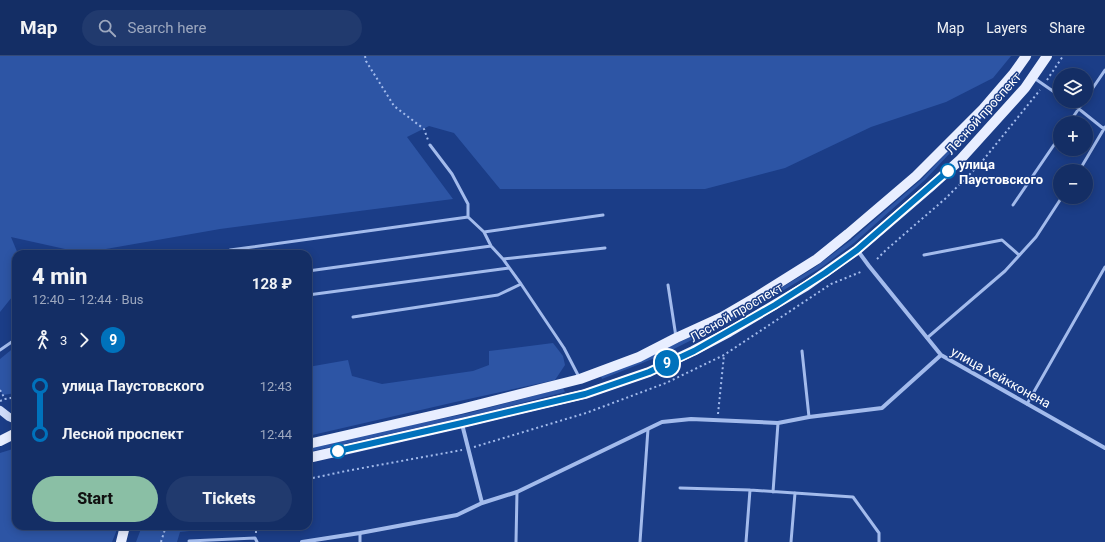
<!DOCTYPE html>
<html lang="en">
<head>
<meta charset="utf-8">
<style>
	:root { --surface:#142e65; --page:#213a6e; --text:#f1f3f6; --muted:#9da8bf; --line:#334a79; --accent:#8abfa5 }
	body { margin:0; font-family:Roboto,sans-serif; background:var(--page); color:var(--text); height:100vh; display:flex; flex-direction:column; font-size:15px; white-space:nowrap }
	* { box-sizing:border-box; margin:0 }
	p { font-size:13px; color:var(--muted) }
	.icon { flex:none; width:22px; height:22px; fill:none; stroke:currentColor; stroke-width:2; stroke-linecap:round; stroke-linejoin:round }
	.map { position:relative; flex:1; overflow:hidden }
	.details { position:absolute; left:12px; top:194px; width:300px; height:280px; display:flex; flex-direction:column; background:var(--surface); border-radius:12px; box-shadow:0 2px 10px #0003,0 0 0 1px var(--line) }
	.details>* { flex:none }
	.badge { padding:0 8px; border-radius:13px; font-size:14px; line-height:26px }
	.tools { position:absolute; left:1053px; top:12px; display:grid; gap:8px }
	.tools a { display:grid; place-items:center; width:40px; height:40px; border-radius:50%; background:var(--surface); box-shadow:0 2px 10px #0003,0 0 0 1px var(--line); font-size:20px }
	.map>.badge { position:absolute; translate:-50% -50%; box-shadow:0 0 0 2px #fff }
	.legs { display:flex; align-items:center; gap:6px; height:44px; padding:0 20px; font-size:13px }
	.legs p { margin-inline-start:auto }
	.overview { display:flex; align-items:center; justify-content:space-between; height:68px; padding:0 20px }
	h1 { font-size:22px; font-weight:800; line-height:30px }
	.button { display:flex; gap:8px; margin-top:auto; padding:8px 20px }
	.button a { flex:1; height:46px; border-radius:24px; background:var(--accent); color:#111; font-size:16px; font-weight:800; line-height:46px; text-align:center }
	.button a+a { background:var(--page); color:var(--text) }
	ul { padding:0 20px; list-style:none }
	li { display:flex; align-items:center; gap:14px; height:48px; font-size:15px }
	li i { display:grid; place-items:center; width:6px; height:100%; margin:0 5px; background:currentColor }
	li i::after { content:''; width:10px; height:10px; margin:-5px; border:3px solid; border-radius:50%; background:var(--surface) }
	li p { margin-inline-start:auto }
	li:first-child i { background:linear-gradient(#0000 50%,currentColor 0) }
	li:last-child i { background:linear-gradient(currentColor 50%,#0000 0) }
	header { display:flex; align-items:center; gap:24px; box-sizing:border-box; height:56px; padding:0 20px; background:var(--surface); border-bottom:1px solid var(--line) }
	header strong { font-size:19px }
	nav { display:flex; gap:22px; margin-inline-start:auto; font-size:14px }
	.search { width:280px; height:36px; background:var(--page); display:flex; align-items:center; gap:10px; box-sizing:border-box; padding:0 14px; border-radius:22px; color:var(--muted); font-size:15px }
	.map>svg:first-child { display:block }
	.green { fill:#2d55a5 }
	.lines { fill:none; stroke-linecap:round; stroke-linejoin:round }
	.path { stroke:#a3bbec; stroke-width:2; stroke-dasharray:2 3; stroke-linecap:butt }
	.service { stroke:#a3bbec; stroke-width:3 }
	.minor { stroke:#a3bbec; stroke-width:4 }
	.secondary { stroke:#cfdcf9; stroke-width:8 }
	.primary { stroke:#e8eeff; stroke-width:10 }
	.line-1-casing { stroke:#fff; stroke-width:9 }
	.line-1 { stroke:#0072bc; stroke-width:6 }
	.stop-1-dot { fill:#fff; stroke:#0072bc; stroke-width:2 }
	.labels { text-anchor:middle; stroke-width:3; stroke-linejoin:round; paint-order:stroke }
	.street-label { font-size:13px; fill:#fff; stroke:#1b3d87 }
	.stop-label { font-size:13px; font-weight:bold; fill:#fff; stroke:#1b3d87; text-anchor:start }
</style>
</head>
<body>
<header>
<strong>Map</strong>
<div class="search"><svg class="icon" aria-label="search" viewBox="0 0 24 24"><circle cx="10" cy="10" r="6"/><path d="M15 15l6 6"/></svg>Search here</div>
<nav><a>Map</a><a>Layers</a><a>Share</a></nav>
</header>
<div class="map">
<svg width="1105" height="486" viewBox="0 0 1105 486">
	<rect width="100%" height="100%" fill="#1b3d87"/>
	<path class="green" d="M 0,0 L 1011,0 L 993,22 L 946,46 L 871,71 L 785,112 L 705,133 L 500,133 L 454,77 L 429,70 L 407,81 L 453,143 L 220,173 L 83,197 L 11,181 L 18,198 L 16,198 L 16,239 L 12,241 L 0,256 Z
		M 1028,0 L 1032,0 L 989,55 L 925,124 L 854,187 L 822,211 L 749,255 L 660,300 L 602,323 L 601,320 L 657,297 L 743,255 L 814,212 L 850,185 L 923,122 L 987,53 Z
		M 553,287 L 563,300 L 565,309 L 555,324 L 464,344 L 308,380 L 308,311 L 348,304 L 352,320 L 382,328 L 473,315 L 489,309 L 489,295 Z
		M 16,290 L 16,337 L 3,339 L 0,334 L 0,303 Z
		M 563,332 L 565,336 L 470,360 L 308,396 L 308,391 L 469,357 Z
		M 16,392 L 16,470 L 116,470 L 116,476 L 112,486 L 0,486 L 0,397 Z
		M 142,470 L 235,470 L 180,476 L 177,486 L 136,486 Z"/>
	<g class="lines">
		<path class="path" d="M 365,0 L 366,5 L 394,50 L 424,73 L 428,84
			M 1047,24 L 1063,0
			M 877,203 L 886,194 L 946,142 L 980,108 L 1040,34
			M 0,334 L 5,343
			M 0,345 L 5,343 L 16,341
			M 718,358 L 724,299
			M 474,391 L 586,357 L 666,327 L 724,299 L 831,228 L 863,215
			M 308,423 L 346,415 L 462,394
			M 256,477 L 256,470
			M 161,486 L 166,470"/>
		<path class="service" d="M 1034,22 L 1060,40
			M 1086,42 L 1105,14
			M 1068,45 L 1079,53 L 1104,73
			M 1069,67 L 1084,45
			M 430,89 L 452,118 L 468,148 L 468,161 L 484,176 L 491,190 L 503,203 L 521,228 L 564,292 L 579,321
			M 1079,115 L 1105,71
			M 1013,149 L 1060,80
			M 484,176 L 603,159
			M 230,194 L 468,161
			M 924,199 L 1002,184 L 1019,199
			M 503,203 L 605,192
			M 308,215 L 491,190
			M 668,229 L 676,281
			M 308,239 L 509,212
			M 353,261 L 498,239 L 521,228
			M 927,282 L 1005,215 L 1036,181 L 1062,141
			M 0,294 L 16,283
			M 802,295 L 809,361
			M 1027,348 L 1105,211
			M 680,432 L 750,434 L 853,441 L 879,477 L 879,486
			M 773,436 L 778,367
			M 360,477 L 360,486
			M 189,485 L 255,482 L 257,486
			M 516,486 L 517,436
			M 640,486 L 648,373
			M 746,486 L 750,434
			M 791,486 L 795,437"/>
		<path class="minor" d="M 858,195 L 869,210 L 941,299 L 1105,392
			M 462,368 L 482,447
			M 302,486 L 360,477 L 457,459 L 482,447 L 517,436 L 662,366 L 691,363 L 778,367 L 809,361 L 882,352 L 941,299"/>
		<path class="secondary" d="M 0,354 L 9,361 L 16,364"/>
		<path class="primary" d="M 0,385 L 16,377
			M 308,388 L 461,353 L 580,323 L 639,301 L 676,282 L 722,261 L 758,240 L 817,203 L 848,178 L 916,120 L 983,53 L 1014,17 L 1026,0
			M 308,402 L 462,367 L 585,338 L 649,316 L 693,295 L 729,276 L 806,230 L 857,194 L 929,132 L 960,104 L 1025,32 L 1047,0
			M 121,486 L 125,470"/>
	</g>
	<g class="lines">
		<defs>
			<path id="line-1" d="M 338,395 L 462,367 L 585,338 L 649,316 L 694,295 L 775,249 L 825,217 L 857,194 L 948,115"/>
		</defs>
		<use href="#line-1" class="line-1-casing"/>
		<use href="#line-1" class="line-1"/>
	</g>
	<g class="stop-1-dot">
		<circle cx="948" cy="115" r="7"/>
		<circle cx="338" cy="395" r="7"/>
	</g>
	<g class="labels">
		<g class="street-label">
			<text transform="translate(983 57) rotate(-48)" y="5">Лесной проспект</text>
			<text transform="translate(736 256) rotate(-30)" y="5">Лесной проспект</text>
			<text transform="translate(1001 321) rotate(29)" y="5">улица Хейкконена</text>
		</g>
		<g class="stop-label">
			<text x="959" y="113">улица<tspan x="959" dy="15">Паустовского</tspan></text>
		</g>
	</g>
</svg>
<div class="tools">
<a><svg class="icon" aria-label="layers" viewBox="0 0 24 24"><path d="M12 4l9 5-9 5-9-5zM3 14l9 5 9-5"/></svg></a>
<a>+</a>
<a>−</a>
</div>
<b class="badge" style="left:667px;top:307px;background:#0072bc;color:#fff">9</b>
<section class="details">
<div class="overview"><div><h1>4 min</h1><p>12:40 – 12:44 · Bus</p></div><b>128 ₽</b></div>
<div class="legs"><svg class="icon" aria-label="walk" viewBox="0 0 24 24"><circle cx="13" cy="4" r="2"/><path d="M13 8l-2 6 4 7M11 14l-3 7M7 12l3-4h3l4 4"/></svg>3<svg class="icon" aria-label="forward" viewBox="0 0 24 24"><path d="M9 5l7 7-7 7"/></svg><b class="badge" style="background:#0072bc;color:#fff">9</b></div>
<ul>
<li><i style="color:#0072bc"></i><b>улица Паустовского</b><p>12:43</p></li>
<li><i style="color:#0072bc"></i><b>Лесной проспект</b><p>12:44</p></li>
</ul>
<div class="button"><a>Start</a><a>Tickets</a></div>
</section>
</div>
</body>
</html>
